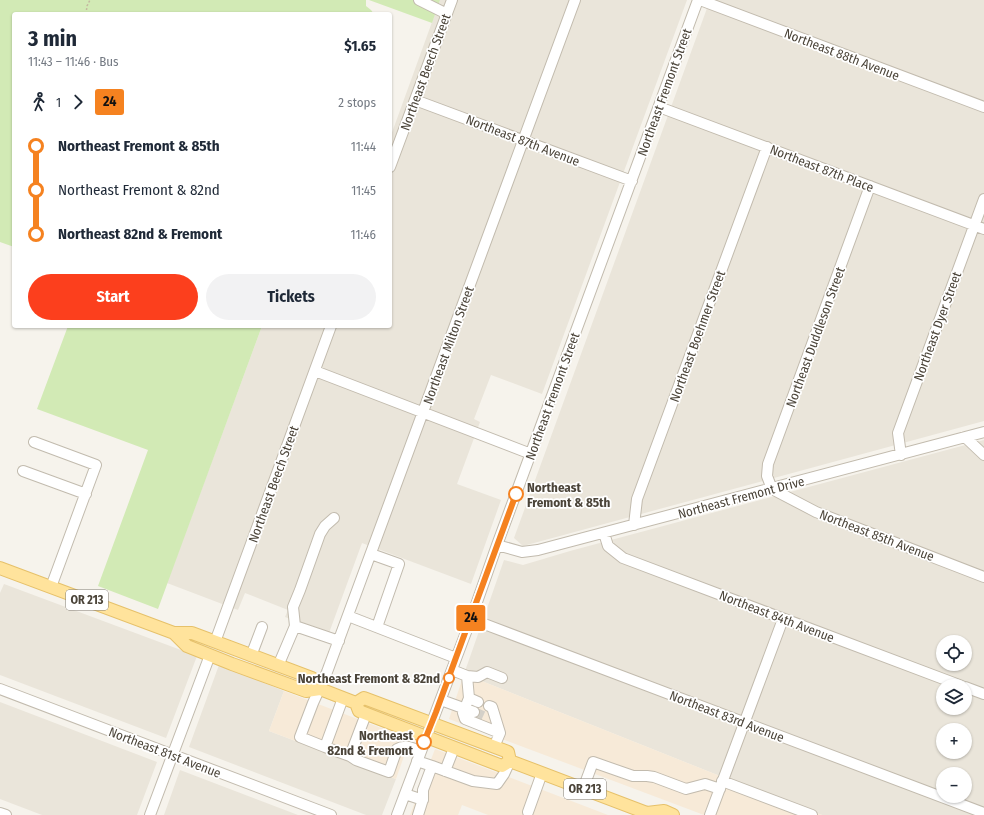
<!DOCTYPE html>
<html lang="en">
<head>
<meta charset="utf-8">
<style>
	:root { --surface:#fff; --page:#f2f2f3; --text:#1f2937; --muted:#747a83; --accent:#fc3f1d }
	body { margin:0; font-family:"Fira Sans Condensed",sans-serif; background:var(--page); color:var(--text); height:100vh; display:flex; flex-direction:column; font-size:15px; white-space:nowrap }
	* { box-sizing:border-box; margin:0 }
	p { font-size:13px; color:var(--muted) }
	.icon { flex:none; width:22px; height:22px; fill:none; stroke:currentColor; stroke-width:2; stroke-linecap:round; stroke-linejoin:round }
	.map { position:relative; flex:1; overflow:hidden }
	.panel { position:absolute; left:12px; top:12px; width:380px; height:316px; display:flex; flex-direction:column; background:var(--surface); border-radius:4px; box-shadow:0 1px 3px #0004 }
	.panel>* { flex:none }
	.badge { padding:0 8px; border-radius:3px; font-size:14px; line-height:26px }
	.fabs { position:absolute; left:936px; top:635px; display:grid; gap:8px }
	.fabs a { display:grid; place-items:center; width:36px; height:36px; border-radius:50%; background:var(--surface); box-shadow:0 1px 3px #0004; font-size:20px }
	.map>.badge { position:absolute; translate:-50% -50%; box-shadow:0 0 0 2px #fff }
	.legs { display:flex; align-items:center; gap:6px; height:44px; padding:0 16px; font-size:13px }
	.legs p { margin-inline-start:auto }
	.head { display:flex; align-items:center; justify-content:space-between; height:68px; padding:0 16px }
	h1 { font-size:22px; font-weight:700; line-height:30px }
	.button { display:flex; gap:8px; margin-top:auto; padding:8px 16px }
	.button a { flex:1; height:46px; border-radius:24px; background:var(--accent); color:#fff; font-size:16px; font-weight:700; line-height:46px; text-align:center }
	.button a+a { background:var(--page); color:var(--text) }
	ul { padding:0 16px; list-style:none }
	li { display:flex; align-items:center; gap:14px; height:44px; font-size:15px }
	li i { display:grid; place-items:center; width:6px; height:100%; margin:0 5px; background:currentColor }
	li i::after { content:''; width:10px; height:10px; margin:-5px; border:3px solid; border-radius:50%; background:var(--surface) }
	li p { margin-inline-start:auto }
	li:first-child i { background:linear-gradient(#0000 50%,currentColor 0) }
	li:last-child i { background:linear-gradient(currentColor 50%,#0000 0) }
	.map>svg:first-child { display:block }
	.residential { fill:#eae5da; fill-rule:evenodd }
	.commercial { fill:#f7ead8 }
	.green { fill:#d2eab5 }
	.lines { fill:none; stroke-linecap:round; stroke-linejoin:round }
	.minor-tunnel { stroke:#d4d0c8; stroke-width:10; stroke-dasharray:10 5; stroke-linecap:butt }
	.minor-casing { stroke:#c2bbae; stroke-width:12 }
	.major-casing { stroke:#e6c16a; stroke-width:14 }
	.path { stroke:#c4b79f; stroke-width:1.5; stroke-dasharray:2 2; stroke-linecap:butt }
	.minor { stroke:#fff; stroke-width:10 }
	.major { stroke:#ffe39c; stroke-width:12 }
	.line-1-casing { stroke:#fff; stroke-width:9 }
	.line-1 { stroke:#f58220; stroke-width:6 }
	.stop-1-dot { fill:#fff; stroke:#f58220; stroke-width:2 }
	.labels { text-anchor:middle; stroke-width:3.5; stroke-linejoin:round; paint-order:stroke }
	.shield { fill:#fff; stroke:#817c74; stroke-width:1 }
	.shield-label { font-size:12px; font-weight:bold; fill:#4b4439 }
	.street-label { font-size:13px; fill:#4b4439; stroke:#fff }
	.stop-label { font-size:13px; font-weight:bold; fill:#4b4439; stroke:#fff; text-anchor:end }
</style>
</head>
<body>
<div class="map">
<svg width="984" height="815" viewBox="0 0 984 815">
	<rect width="100%" height="100%" fill="#f6f3ec"/>
	<path class="residential" d="M 440,0 L 687,0 L 542,394 L 491,375 L 474,419 L 480,422 L 457,484 L 501,500 L 471,584 L 362,543 L 329,633 L 285,617 L 288,610 L 245,593 L 238,610 L 167,583 L 262,326 L 390,326 L 390,138 Z
		M 710,0 L 984,0 L 984,421 L 523,546 L 514,538 Z
		M 984,440 L 984,815 L 822,815 L 730,780 L 464,674 L 504,560 L 523,565 L 570,551 ZM 943,642 L 965,642 L 965,664 L 943,664 ZM 943,686 L 965,686 L 965,708 L 943,708 ZM 943,730 L 965,730 L 965,752 L 943,752 ZM 943,774 L 965,774 L 965,796 L 943,796 Z
		M 4,584 L 197,656 L 166,738 L 0,675 L 0,593 Z
		M 219,665 L 284,691 L 269,731 L 396,779 L 382,815 L 366,815 L 189,747 Z
		M 0,702 L 157,762 L 137,815 L 42,815 L 0,799 Z
		M 180,770 L 298,815 L 164,815 Z"/>
	<path class="commercial" d="M 464,674 L 730,780 L 822,815 L 704,815 L 449,719 Z
		M 284,691 L 410,739 L 396,779 L 269,731 Z
		M 435,749 L 608,815 L 488,815 L 462,805 L 458,815 L 410,815 Z"/>
	<path class="green" d="M 0,0 L 366,0 L 366,6 L 371,10 L 374,14 L 14,14 L 14,247 L 0,242 Z
		M 369,0 L 440,0 L 432,23 Z
		M 68,326 L 262,326 L 158,609 L 98,586 L 148,450 L 37,409 Z"/>
	<g class="lines">
		<path class="minor-tunnel" d="M 474,712 L 485,717"/>
		<defs>
			<path id="minor" d="M 419,0 L 447,14
				M 700,0 L 984,107
				M 415,100 L 632,181
				M 659,107 L 984,229
				M 390,167 L 452,0
				M 870,186 L 768,464 L 767,476 L 772,489 L 816,512 L 984,577
				M 315,371 L 531,454
				M 965,437 L 984,455
				M 34,442 L 96,465 L 51,587
				M 901,455 L 898,433 L 984,199
				M 23,471 L 86,494
				M 634,525 L 637,499 L 767,147
				M 604,533 L 608,546 L 623,558 L 962,686
				M 497,545 L 522,552 L 538,550 L 984,432
				M 371,554 L 399,564 L 377,627
				M 348,616 L 456,658
				M 471,619 L 984,813
				M 295,626 L 339,641
				M 215,642 L 331,326
				M 251,656 L 262,627
				M 278,666 L 295,626 L 293,607 L 300,590 L 320,534 L 325,526 L 334,518
				M 452,670 L 467,676 L 469,698
				M 467,676 L 478,677 L 487,672 L 502,678
				M 965,687 L 984,694
				M 0,689 L 331,815
				M 343,698 L 325,747 L 350,756 L 366,714
				M 441,700 L 474,712
				M 478,702 L 469,698 L 463,713 L 465,719 L 500,733
				M 489,706 L 492,707 L 500,733 L 494,747
				M 325,747 L 300,737 L 313,703 L 327,672 L 575,0
				M 350,756 L 356,760 L 389,772 L 397,749 C 405,744 412,748 421,751
				M 417,761 L 432,766 L 423,790 L 423,799 L 418,815
				M 432,766 L 473,781 L 497,784 L 504,774 L 510,761
				M 445,771 L 454,748
				M 722,781 L 812,815
				M 583,789 L 593,762 L 633,776 L 647,776 L 654,777 L 686,789 L 705,784 L 720,789
				M 405,794 L 423,800
				M 528,812 L 542,773
				M 0,813 L 6,815
				M 150,815 L 210,655
				M 397,815 L 471,619 L 497,545 L 698,0
				M 710,815 L 783,619"/>
			<path id="major" d="M 0,568 L 174,633 L 192,633 L 312,678 L 320,689 L 356,703
				M 174,633 L 187,646 L 232,664 L 306,691 L 320,689
				M 356,703 L 359,711 L 502,766 L 510,761
				M 356,703 L 364,698 L 508,752 L 510,761
				M 510,761 L 647,813 L 664,811 L 673,815"/>
		</defs>
		<use href="#minor" class="minor-casing"/>
		<use href="#major" class="major-casing"/>
		<path class="path" d="M 86,14 L 87,6 L 90,0"/>
		<use href="#minor" class="minor"/>
		<use href="#major" class="major"/>
	</g>
	<g class="lines">
		<defs>
			<path id="line-1" d="M 424,742 L 436,712 L 516,494"/>
		</defs>
		<use href="#line-1" class="line-1-casing"/>
		<use href="#line-1" class="line-1"/>
	</g>
	<g class="stop-1-dot">
		<circle cx="516" cy="494" r="7"/>
		<circle cx="449" cy="678" r="5"/>
		<circle cx="424" cy="742" r="7"/>
	</g>
	<g class="labels">
		<g class="shield">
			<rect x="66" y="590" width="42" height="20" rx="3"/>
			<rect x="564" y="779" width="42" height="20" rx="3"/>
		</g>
		<g class="shield-label">
			<text x="87" y="604">OR 213</text>
			<text x="585" y="793">OR 213</text>
		</g>
		<g class="street-label">
			<text transform="translate(842 54) rotate(21)" y="5">Northeast 88th Avenue</text>
			<text transform="translate(425 72) rotate(-70)" y="5">Northeast Beech Street</text>
			<text transform="translate(664 92) rotate(-70)" y="5">Northeast Fremont Street</text>
			<text transform="translate(523 140) rotate(21)" y="5">Northeast 87th Avenue</text>
			<text transform="translate(822 168) rotate(21)" y="5">Northeast 87th Place</text>
			<text transform="translate(937 326) rotate(-70)" y="5">Northeast Dyer Street</text>
			<text transform="translate(697 336) rotate(-70)" y="5">Northeast Boehmer Street</text>
			<text transform="translate(815 337) rotate(-70)" y="5">Northeast Duddleson Street</text>
			<text transform="translate(448 345) rotate(-70)" y="5">Northeast Milton Street</text>
			<text transform="translate(552 396) rotate(-70)" y="5">Northeast Fremont Street</text>
			<text transform="translate(273 484) rotate(-70)" y="5">Northeast Beech Street</text>
			<text transform="translate(741 497) rotate(-15)" y="5">Northeast Fremont Drive</text>
			<text transform="translate(877 535) rotate(21)" y="5">Northeast 85th Avenue</text>
			<text transform="translate(777 616) rotate(21)" y="5">Northeast 84th Avenue</text>
			<text transform="translate(727 716) rotate(21)" y="5">Northeast 83rd Avenue</text>
			<text transform="translate(165 752) rotate(21)" y="5">Northeast 81st Avenue</text>
		</g>
		<g class="stop-label">
			<text x="527" y="492" text-anchor="start">Northeast<tspan x="527" dy="15">Fremont &amp; 85th</tspan></text>
			<text x="440" y="683">Northeast Fremont &amp; 82nd</text>
			<text x="413" y="740">Northeast<tspan x="413" dy="15">82nd &amp; Fremont</tspan></text>
		</g>
	</g>
</svg>
<div class="fabs">
<a><svg class="icon" aria-label="locate" viewBox="0 0 24 24"><circle cx="12" cy="12" r="6"/><path d="M12 2v4M12 18v4M2 12h4M18 12h4"/></svg></a>
<a><svg class="icon" aria-label="layers" viewBox="0 0 24 24"><path d="M12 4l9 5-9 5-9-5zM3 14l9 5 9-5"/></svg></a>
<a>+</a>
<a>−</a>
</div>
<b class="badge" style="left:471px;top:618px;background:#f58220;color:#111">24</b>
<section class="panel">
<div class="head"><div><h1>3 min</h1><p>11:43 – 11:46 · Bus</p></div><b>$1.65</b></div>
<div class="legs"><svg class="icon" aria-label="walk" viewBox="0 0 24 24"><circle cx="13" cy="4" r="2"/><path d="M13 8l-2 6 4 7M11 14l-3 7M7 12l3-4h3l4 4"/></svg>1<svg class="icon" aria-label="forward" viewBox="0 0 24 24"><path d="M9 5l7 7-7 7"/></svg><b class="badge" style="background:#f58220;color:#111">24</b><p>2 stops</p></div>
<ul>
<li><i style="color:#f58220"></i><b>Northeast Fremont &amp; 85th</b><p>11:44</p></li>
<li><i style="color:#f58220"></i><span>Northeast Fremont &amp; 82nd</span><p>11:45</p></li>
<li><i style="color:#f58220"></i><b>Northeast 82nd &amp; Fremont</b><p>11:46</p></li>
</ul>
<div class="button"><a>Start</a><a>Tickets</a></div>
</section>
</div>
</body>
</html>
